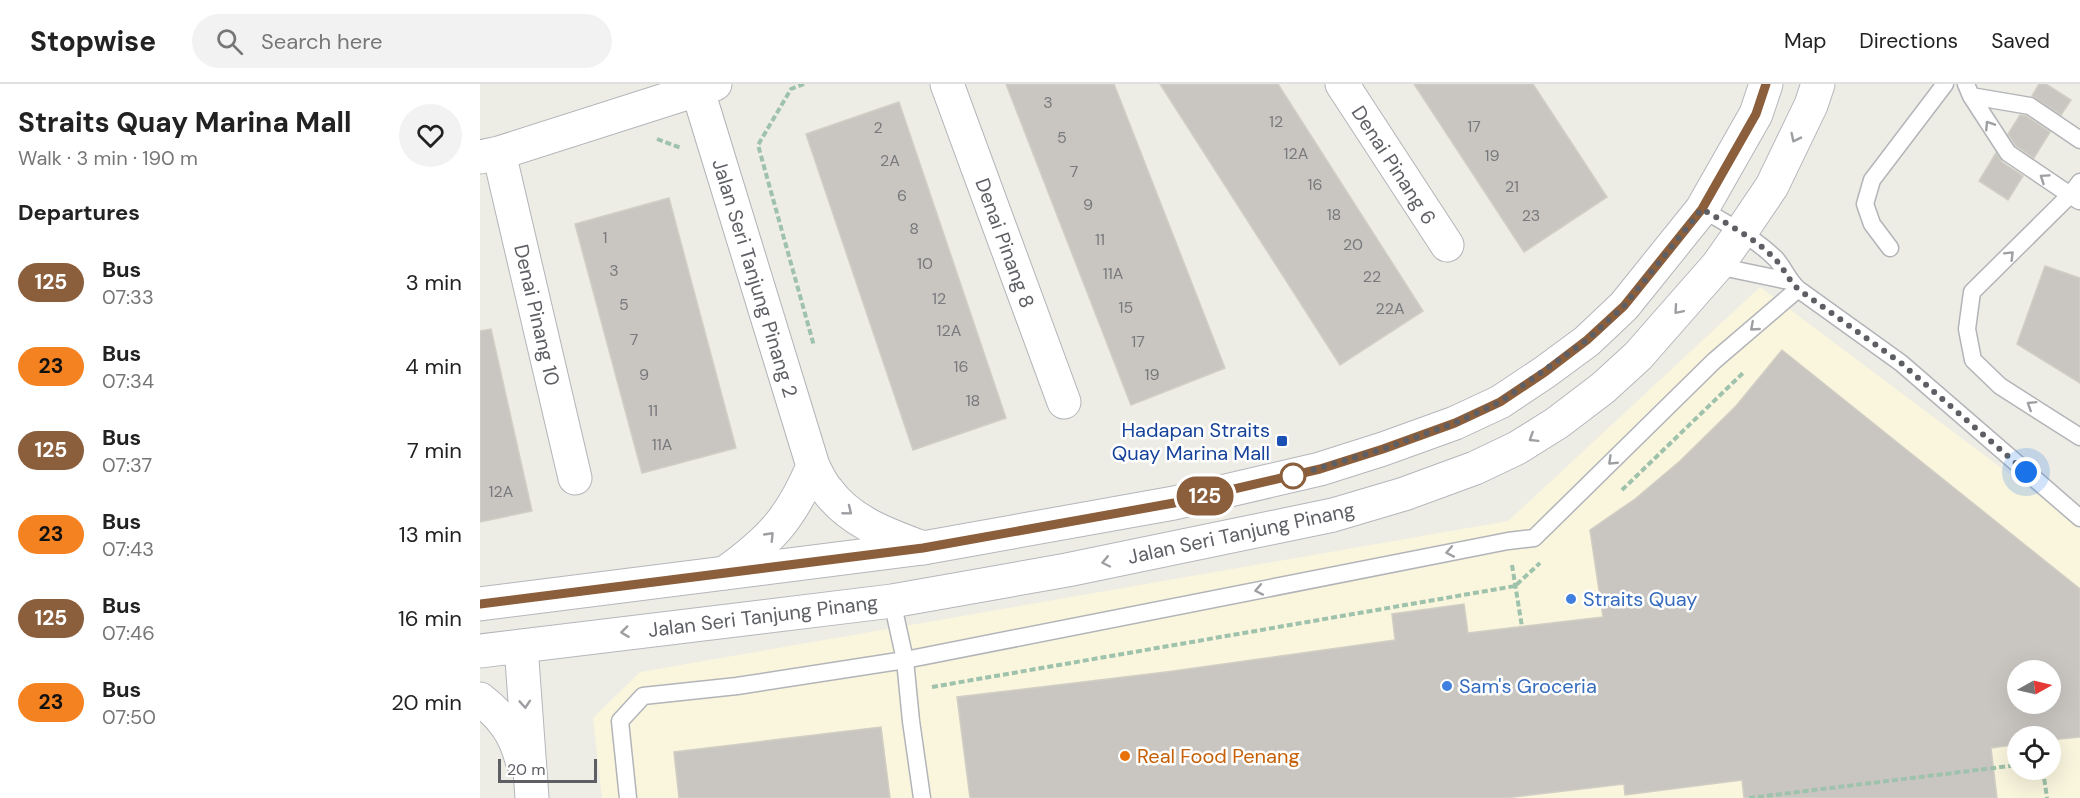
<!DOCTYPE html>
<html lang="en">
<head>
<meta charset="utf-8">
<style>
	:root { --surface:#fff; --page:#f2f2f2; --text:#222; --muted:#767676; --line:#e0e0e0 }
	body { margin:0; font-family:"DM Sans",sans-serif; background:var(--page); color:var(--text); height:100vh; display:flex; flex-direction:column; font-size:22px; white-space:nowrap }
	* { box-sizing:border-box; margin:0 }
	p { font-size:20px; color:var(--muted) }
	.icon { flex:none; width:33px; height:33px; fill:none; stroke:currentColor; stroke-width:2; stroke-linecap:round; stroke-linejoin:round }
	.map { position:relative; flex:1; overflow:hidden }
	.drawer { display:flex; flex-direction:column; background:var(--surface); width:480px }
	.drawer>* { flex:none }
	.badge { padding:0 12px; border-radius:20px; font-size:21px; line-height:39px }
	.needle { width:39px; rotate:82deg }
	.fabs { position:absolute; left:1527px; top:576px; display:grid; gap:12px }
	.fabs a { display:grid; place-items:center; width:54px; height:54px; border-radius:50%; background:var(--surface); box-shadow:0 6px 24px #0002; font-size:30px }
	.scale { position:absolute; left:18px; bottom:15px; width:99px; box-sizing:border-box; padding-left:6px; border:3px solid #5d5f64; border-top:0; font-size:16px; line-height:21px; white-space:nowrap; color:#5d5f64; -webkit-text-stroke:4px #fff; paint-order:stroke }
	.you { position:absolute; width:30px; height:30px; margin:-15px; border:4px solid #fff; border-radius:50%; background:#1a73e8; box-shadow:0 0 0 9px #1a73e833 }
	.map>.badge { position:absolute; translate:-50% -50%; box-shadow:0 0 0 3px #fff }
	h2 { padding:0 18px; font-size:22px; line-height:54px }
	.round { display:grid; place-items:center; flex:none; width:63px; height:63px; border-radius:32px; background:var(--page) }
	.headline { display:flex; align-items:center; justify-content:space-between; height:102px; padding:0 18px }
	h1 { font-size:28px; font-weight:700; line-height:45px }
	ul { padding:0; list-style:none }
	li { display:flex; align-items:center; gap:18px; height:84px; padding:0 18px }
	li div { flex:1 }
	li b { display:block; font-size:22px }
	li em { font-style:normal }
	li .badge { min-width:66px; font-weight:700; text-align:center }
	header { display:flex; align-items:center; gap:36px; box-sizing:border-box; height:84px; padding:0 30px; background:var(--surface); border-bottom:2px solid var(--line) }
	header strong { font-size:28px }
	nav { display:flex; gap:33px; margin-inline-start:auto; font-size:21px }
	.search { width:420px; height:54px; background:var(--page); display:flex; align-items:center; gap:15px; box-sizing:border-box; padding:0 21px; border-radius:33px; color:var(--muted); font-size:22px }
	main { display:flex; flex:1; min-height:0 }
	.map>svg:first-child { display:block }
	.commercial { fill:#faf5dd; fill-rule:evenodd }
	.building { fill:#c9c6c2; stroke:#d1cec4; stroke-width:1.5; fill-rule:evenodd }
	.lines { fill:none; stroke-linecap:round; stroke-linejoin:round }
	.lane-casing { stroke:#b2b4b8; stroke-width:19 }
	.street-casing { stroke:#b2b4b8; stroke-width:35 }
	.secondary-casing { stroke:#b4b6bb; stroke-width:35 }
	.path { stroke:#9ec2ab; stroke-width:4; stroke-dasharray:6 3; stroke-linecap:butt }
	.lane { stroke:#fff; stroke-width:16 }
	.street { stroke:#fff; stroke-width:33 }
	.secondary { stroke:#fff; stroke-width:33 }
	.oneway { stroke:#9e9fa2 }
	.line-casing { stroke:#fff; stroke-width:14 }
	.line { stroke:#8b5e3c; stroke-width:9 }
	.walk { stroke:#5d5f64; stroke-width:6; stroke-dasharray:0 10.8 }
	.transit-dot { fill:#1a4fb4; stroke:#fff; stroke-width:2 }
	.stop-dot { fill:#fff; stroke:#8b5e3c; stroke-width:3 }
	.shop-dot { fill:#3f7fe0; stroke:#fff; stroke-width:2 }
	.food-dot { fill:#e8710a; stroke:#fff; stroke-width:2 }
	.labels { text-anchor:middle; stroke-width:5; stroke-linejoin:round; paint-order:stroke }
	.number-label { font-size:16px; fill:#78797c }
	.street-label { font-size:20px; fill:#5d5f64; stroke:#fff }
	.transit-label { font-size:20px; fill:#164399; stroke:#fff; text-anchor:end }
	.shop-label { font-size:20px; fill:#366cbe; stroke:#fff; text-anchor:start }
	.food-label { font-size:20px; fill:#c56008; stroke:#fff; text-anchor:start }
</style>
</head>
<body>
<header>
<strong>Stopwise</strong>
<div class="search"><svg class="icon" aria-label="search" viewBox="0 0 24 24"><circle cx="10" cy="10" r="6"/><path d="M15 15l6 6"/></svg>Search here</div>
<nav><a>Map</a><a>Directions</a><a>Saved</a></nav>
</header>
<main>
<section class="drawer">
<div class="headline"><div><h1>Straits Quay Marina Mall</h1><p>Walk · 3 min · 190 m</p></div><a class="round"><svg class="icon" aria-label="heart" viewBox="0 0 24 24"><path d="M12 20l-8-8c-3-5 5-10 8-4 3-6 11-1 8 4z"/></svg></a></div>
<h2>Departures</h2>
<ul>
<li><span class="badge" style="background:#8b5e3c;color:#fff">125</span><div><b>Bus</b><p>07:33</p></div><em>3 min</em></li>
<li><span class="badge" style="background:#f58220;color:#111">23</span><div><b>Bus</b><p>07:34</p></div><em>4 min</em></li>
<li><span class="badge" style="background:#8b5e3c;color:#fff">125</span><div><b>Bus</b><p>07:37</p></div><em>7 min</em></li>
<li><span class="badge" style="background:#f58220;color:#111">23</span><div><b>Bus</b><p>07:43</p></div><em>13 min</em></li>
<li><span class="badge" style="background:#8b5e3c;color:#fff">125</span><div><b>Bus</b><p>07:46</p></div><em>16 min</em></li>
<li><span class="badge" style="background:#f58220;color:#111">23</span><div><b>Bus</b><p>07:50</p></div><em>20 min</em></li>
</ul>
</section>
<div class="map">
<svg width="1600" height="714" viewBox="0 0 1600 714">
	<rect width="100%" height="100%" fill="#edece5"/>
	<path class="commercial" d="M 1280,203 L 1600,443 L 1600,714 L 122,714 L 113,634 L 160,588 L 1028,437 ZM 1538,586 L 1570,586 L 1570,620 L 1538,620 ZM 1538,652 L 1570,652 L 1570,686 L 1538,686 Z"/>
	<path class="building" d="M 526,0 L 634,0 L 745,284 L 651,321 Z
		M 680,0 L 798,0 L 943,227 L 860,281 Z
		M 934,0 L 1053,0 L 1127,113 L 1044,168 Z
		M 1559,0 L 1566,0 L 1591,16 L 1581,31 L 1552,12 Z
		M 419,18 L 526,334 L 433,366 L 326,50 Z
		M 1540,31 L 1546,32 L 1570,48 L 1554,74 L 1536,62 L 1528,50 Z
		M 1516,69 L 1522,78 L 1543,92 L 1528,116 L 1499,97 Z
		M 189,114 L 256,364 L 162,389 L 95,140 Z
		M 1565,182 L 1600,194 L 1600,299 L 1537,260 Z
		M 11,245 L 52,427 L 0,438 L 0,247 Z
		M 1302,266 L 1600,505 L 1600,653 L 1570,656 L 1570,652 L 1538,652 L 1538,660 L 1511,664 L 1517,714 L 1264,714 L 1262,696 L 1145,711 L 1144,700 L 1025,714 L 490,714 L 477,613 L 686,588 L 915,556 L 912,530 L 984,520 L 988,549 L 1123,533 L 1110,446 L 1155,415 L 1200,377 L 1256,322 ZM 1538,586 L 1570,586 L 1570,620 L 1538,620 Z
		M 401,643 L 410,714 L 199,714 L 194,668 Z"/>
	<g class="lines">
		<defs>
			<path id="lane" d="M 1486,0 L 1491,12 L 1528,69 L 1599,117
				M 1491,12 L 1550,22 L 1600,56
				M 1600,98 L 1590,111 L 1492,208 L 1487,245 L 1493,276 L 1520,302 L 1600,353
				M 1222,125 C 1247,140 1275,154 1296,175 C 1304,184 1308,196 1318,205 L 1421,279 L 1600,434
				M 1410,164 L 1392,140 L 1385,120 L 1392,96 L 1465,0
				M 1237,182 L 1309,197
				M 412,517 L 425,576 L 431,637 L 442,714
				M 148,714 L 140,637 L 163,612 L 257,602 L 425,576 L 1028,457 L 1054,454 L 1234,277 L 1318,205"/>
			<path id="street" d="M 467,0 L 584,318
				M 862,0 L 967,161
				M 218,7 L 333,382 C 337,390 341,399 347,406 C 370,438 408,451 443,464
				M 19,69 L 95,394
				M 0,73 L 19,69 L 235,0
				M 245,489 C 291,456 311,434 333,382"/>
			<path id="secondary" d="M 0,520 L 443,464 L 694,419 L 840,385 L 903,365 L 975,339 L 1020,318 L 1065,288 L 1107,257 L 1144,222 L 1222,125 L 1276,30 L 1286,0
				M 41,562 L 52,714
				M 0,567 L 412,517 L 587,486 L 853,431 L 924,410 L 995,384 L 1037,364 L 1077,339 L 1123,304 L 1158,272 L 1237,182 L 1261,148 L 1292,102 L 1331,21 L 1338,0
				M 0,615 C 23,633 35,649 42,677"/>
		</defs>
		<use href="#lane" class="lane-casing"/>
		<use href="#street" class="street-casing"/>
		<use href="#secondary" class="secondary-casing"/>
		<path class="path" d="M 324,0 L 311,5 L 278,61 L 334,262
			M 177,55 L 201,64
			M 1142,406 L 1264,288
			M 1032,481 L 1042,543
			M 452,603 L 1035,502 L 1060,479
			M 1563,686 L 1567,714
			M 1269,714 L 1538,681"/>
		<use href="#lane" class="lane"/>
		<use href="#street" class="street"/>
		<use href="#secondary" class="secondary"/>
	</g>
	<defs><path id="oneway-chevron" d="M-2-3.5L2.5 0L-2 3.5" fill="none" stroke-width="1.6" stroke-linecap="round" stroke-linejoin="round" transform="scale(1.5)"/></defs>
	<g class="oneway">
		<use href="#oneway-chevron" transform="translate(1509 41) rotate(-123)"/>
		<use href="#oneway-chevron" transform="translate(1315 54) rotate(116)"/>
		<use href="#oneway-chevron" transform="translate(1564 94) rotate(-146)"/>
		<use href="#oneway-chevron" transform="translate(1530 171) rotate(-45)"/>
		<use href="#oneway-chevron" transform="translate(1198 226) rotate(131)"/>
		<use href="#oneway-chevron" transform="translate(1274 243) rotate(139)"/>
		<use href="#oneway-chevron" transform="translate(1551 321) rotate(-148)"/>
		<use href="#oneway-chevron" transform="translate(1053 354) rotate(148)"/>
		<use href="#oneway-chevron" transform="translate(1132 377) rotate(136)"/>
		<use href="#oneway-chevron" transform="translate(368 427) rotate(39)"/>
		<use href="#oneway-chevron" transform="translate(290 452) rotate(-46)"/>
		<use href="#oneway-chevron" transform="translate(970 468) rotate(169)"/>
		<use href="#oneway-chevron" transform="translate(626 478) rotate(168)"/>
		<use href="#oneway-chevron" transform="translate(779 506) rotate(169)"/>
		<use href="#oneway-chevron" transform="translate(145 548) rotate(173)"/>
		<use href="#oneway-chevron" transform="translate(45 620) rotate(86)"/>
	</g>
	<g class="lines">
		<defs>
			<path id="line" d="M 0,520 L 443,464 L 694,419 L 840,385 L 903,365 L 975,339 L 1020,318 L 1065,288 L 1107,256 L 1144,222 L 1222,125 L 1276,30 L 1286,0"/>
		</defs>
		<use href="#line" class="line-casing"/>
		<use href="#line" class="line"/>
		<path class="walk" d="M 813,392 L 903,365 L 975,339 L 1020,318 L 1107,256 L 1144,222 L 1222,125 C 1247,140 1275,154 1295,175 C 1304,184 1308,196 1318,205 L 1421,279 L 1546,388"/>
	</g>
	<rect class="transit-dot" x="796" y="351" width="12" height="12" rx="3"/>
	<circle class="stop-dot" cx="813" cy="392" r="12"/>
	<g class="shop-dot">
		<circle cx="1091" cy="515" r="6"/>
		<circle cx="967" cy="602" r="6"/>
	</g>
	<circle class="food-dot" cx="645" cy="672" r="6"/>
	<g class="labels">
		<g class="number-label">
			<text x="568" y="24">3</text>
			<text x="796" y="43">12</text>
			<text x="994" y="48">17</text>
			<text x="398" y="49">2</text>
			<text x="582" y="59">5</text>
			<text x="816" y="75">12A</text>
			<text x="1012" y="77">19</text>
			<text x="410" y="82">2A</text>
			<text x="594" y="93">7</text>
			<text x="835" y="106">16</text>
			<text x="1032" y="108">21</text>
			<text x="422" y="117">6</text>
			<text x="608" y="126">9</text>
			<text x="854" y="136">18</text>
			<text x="1051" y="137">23</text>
			<text x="434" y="150">8</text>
			<text x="125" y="159">1</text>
			<text x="620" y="161">11</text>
			<text x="873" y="166">20</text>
			<text x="445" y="185">10</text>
			<text x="134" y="192">3</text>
			<text x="633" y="195">11A</text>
			<text x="892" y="198">22</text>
			<text x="459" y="220">12</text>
			<text x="144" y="226">5</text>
			<text x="646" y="229">15</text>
			<text x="910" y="230">22A</text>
			<text x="469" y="252">12A</text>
			<text x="154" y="261">7</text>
			<text x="658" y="263">17</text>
			<text x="481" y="288">16</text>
			<text x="164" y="296">9</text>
			<text x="672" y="296">19</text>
			<text x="493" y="322">18</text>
			<text x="173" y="332">11</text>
			<text x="182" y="366">11A</text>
			<text x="21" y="413">12A</text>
		</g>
		<g class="street-label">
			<text transform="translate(914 81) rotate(57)" y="7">Denai Pinang 6</text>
			<text transform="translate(525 159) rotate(70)" y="7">Denai Pinang 8</text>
			<text transform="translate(275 194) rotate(73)" y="7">Jalan Seri Tanjung Pinang 2</text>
			<text transform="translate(57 231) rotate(77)" y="7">Denai Pinang 10</text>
			<text transform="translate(761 449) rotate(-12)" y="7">Jalan Seri Tanjung Pinang</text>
			<text transform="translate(283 532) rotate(-7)" y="7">Jalan Seri Tanjung Pinang</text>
		</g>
		<g class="transit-label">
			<text x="790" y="353">Hadapan Straits<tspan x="790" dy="23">Quay Marina Mall</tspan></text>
		</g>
		<g class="shop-label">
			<text x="1103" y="522">Straits Quay</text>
			<text x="979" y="609">Sam's Groceria</text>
		</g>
		<g class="food-label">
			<text x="657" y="679">Real Food Penang</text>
		</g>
	</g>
</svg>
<div class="fabs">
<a><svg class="needle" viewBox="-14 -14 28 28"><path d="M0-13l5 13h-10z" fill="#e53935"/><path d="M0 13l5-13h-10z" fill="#767676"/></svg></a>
<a><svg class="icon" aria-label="locate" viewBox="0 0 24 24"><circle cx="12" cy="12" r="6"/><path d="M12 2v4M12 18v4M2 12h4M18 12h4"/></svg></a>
</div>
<div class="scale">20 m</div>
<div class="you" style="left:1546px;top:388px"></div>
<b class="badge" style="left:725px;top:412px;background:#8b5e3c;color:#fff">125</b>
</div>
</main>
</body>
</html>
